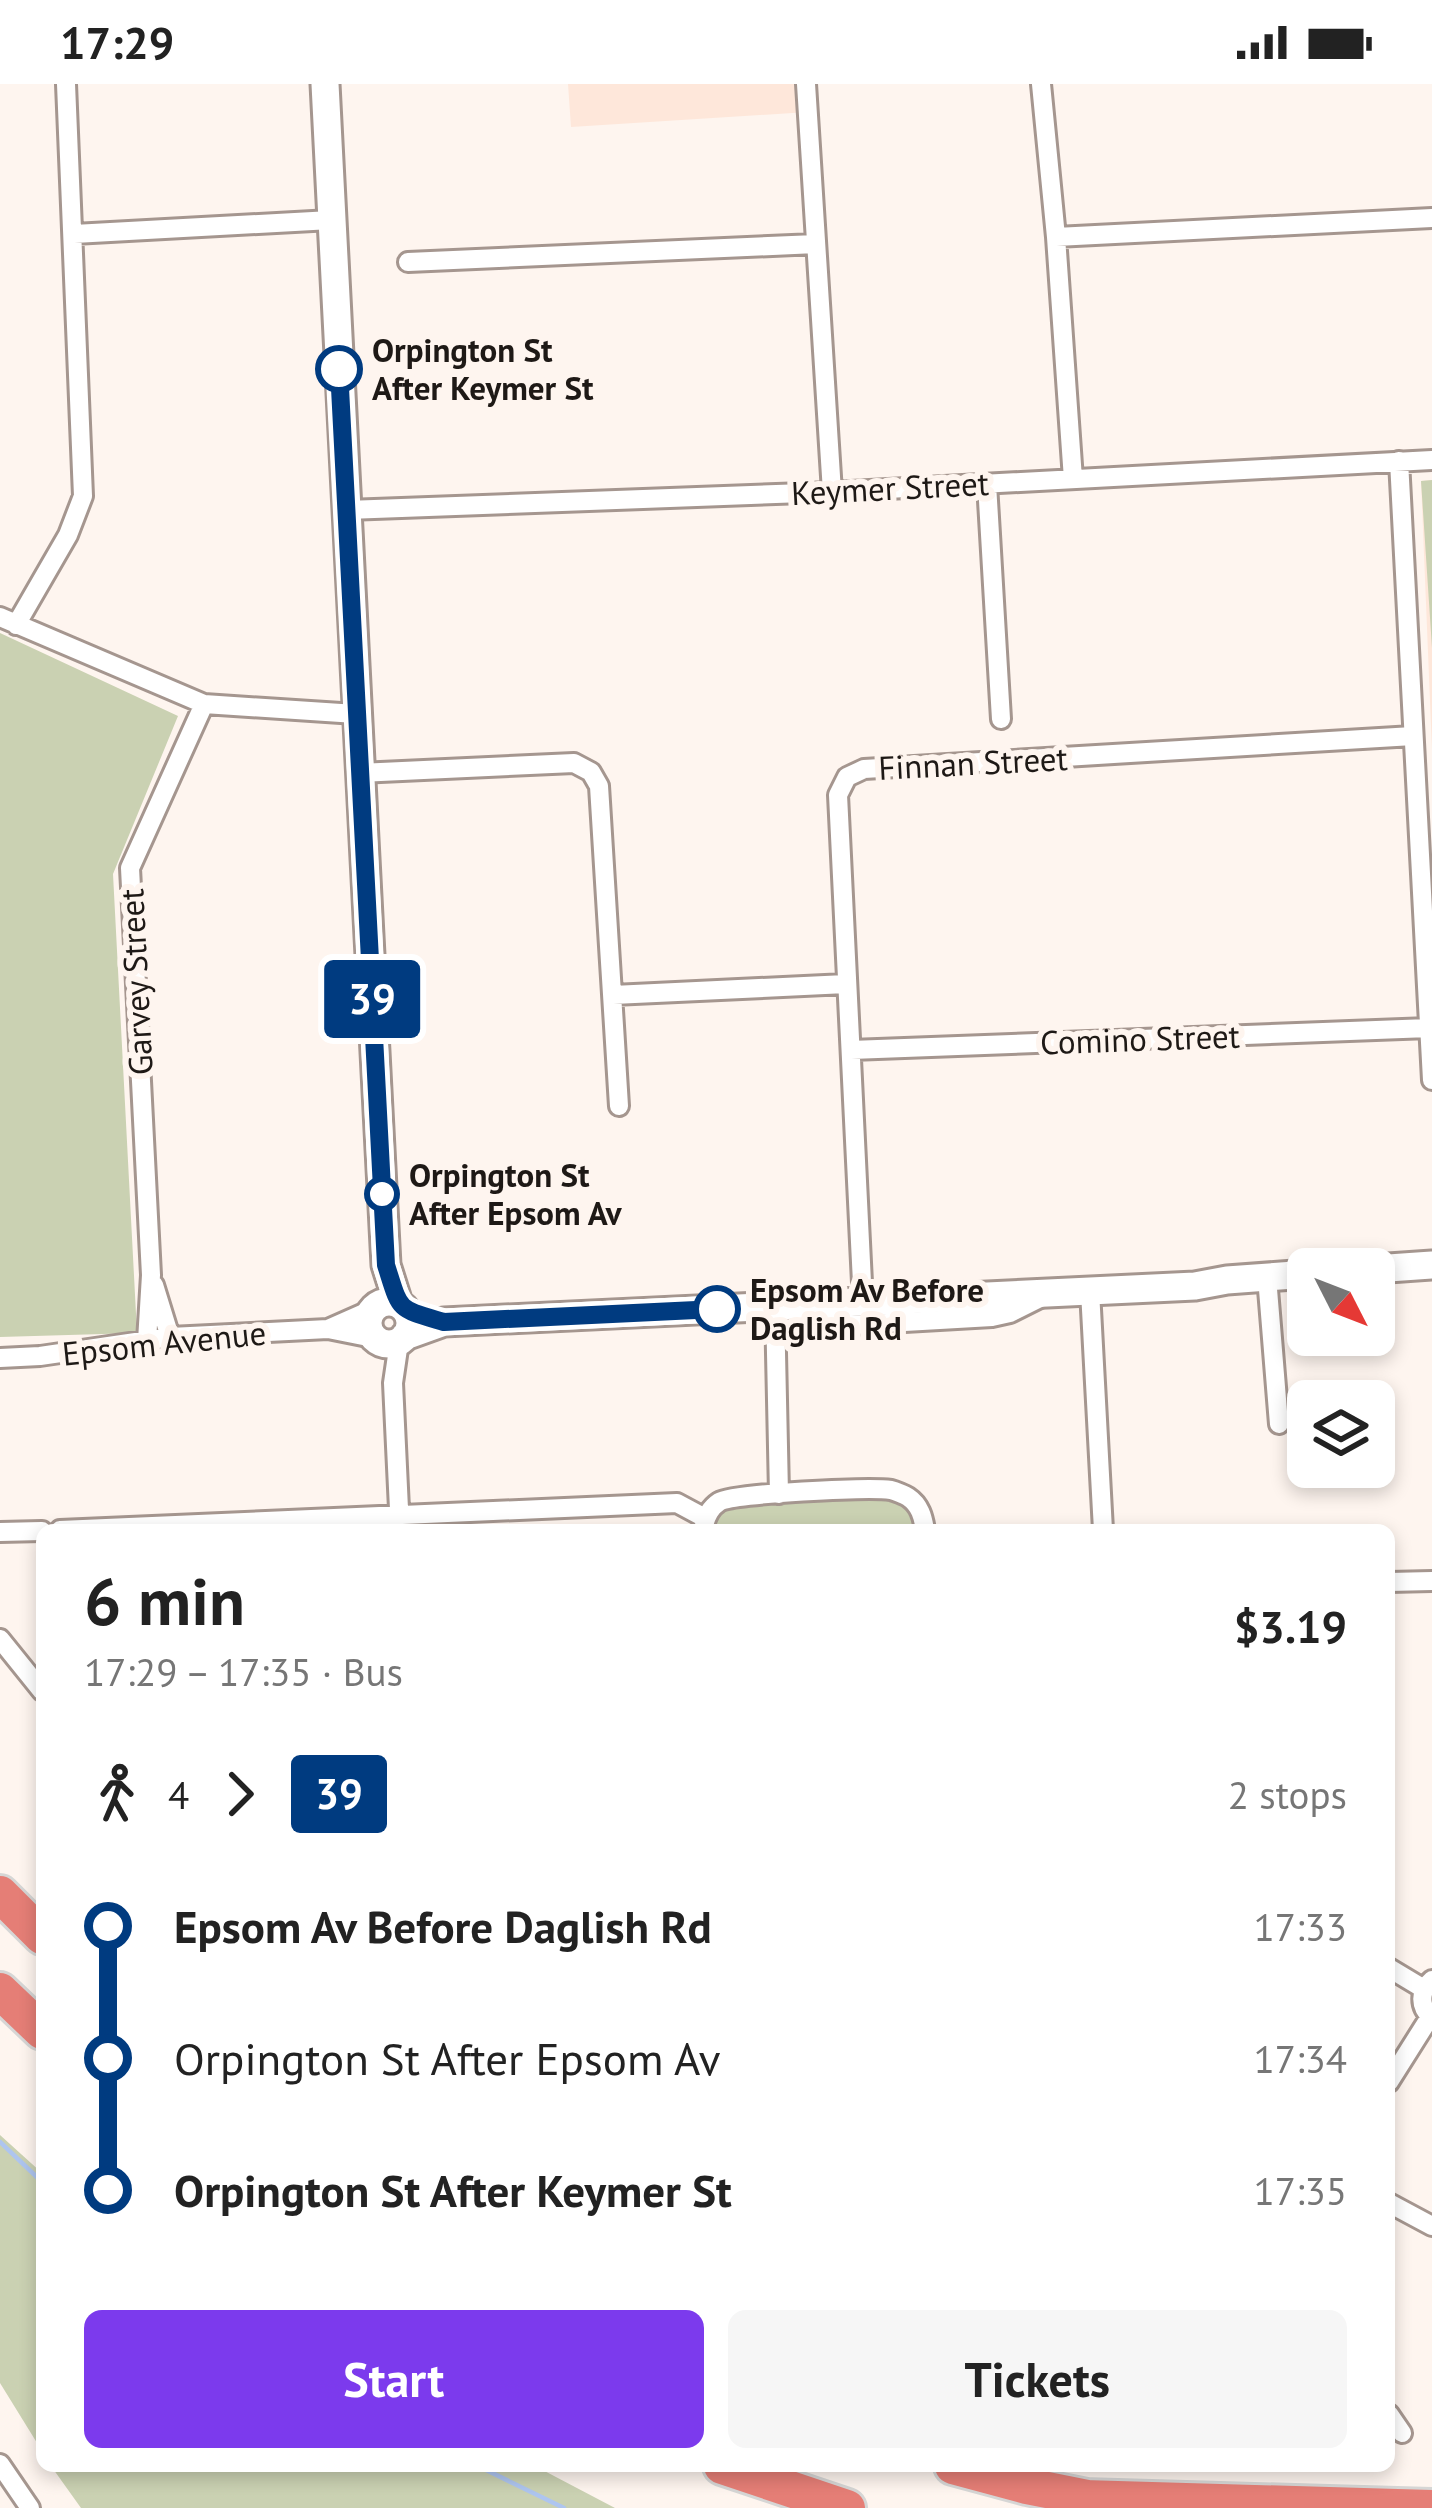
<!DOCTYPE html>
<html lang="en">
<head>
<meta charset="utf-8">
<style>
	:root { --surface:#fff; --page:#f6f6f6; --text:#222; --muted:#767676; --accent:#7c3aed }
	body { margin:0; font-family:"PT Sans",sans-serif; background:var(--page); color:var(--text); height:100vh; display:flex; flex-direction:column; font-size:45px; white-space:nowrap }
	* { box-sizing:border-box; margin:0 }
	p { font-size:39px; color:var(--muted) }
	.icon { flex:none; width:66px; height:66px; fill:none; stroke:currentColor; stroke-width:2; stroke-linecap:round; stroke-linejoin:round }
	.map { position:relative; flex:1; overflow:hidden }
	.panel { position:absolute; left:36px; top:1440px; width:1359px; height:948px; display:flex; flex-direction:column; background:var(--surface); border-radius:18px; box-shadow:0 6px 18px #0003 }
	.panel>* { flex:none }
	.badge { padding:0 24px; border-radius:9px; font-size:42px; line-height:78px }
	.needle { width:78px; rotate:132deg }
	.fabs { position:absolute; left:1287px; top:1164px; display:grid; gap:24px }
	.fabs a { display:grid; place-items:center; width:108px; height:108px; border-radius:18px; background:var(--surface); box-shadow:0 6px 18px #0003; font-size:60px }
	.map>.badge { position:absolute; translate:-50% -50%; box-shadow:0 0 0 6px #fff }
	.legs { display:flex; align-items:center; gap:18px; height:132px; padding:0 48px; font-size:39px }
	.legs p { margin-inline-start:auto }
	.overview { display:flex; align-items:center; justify-content:space-between; height:204px; padding:0 48px }
	h1 { font-size:66px; font-weight:600; line-height:90px }
	.cta { display:flex; gap:24px; margin-top:auto; padding:24px 48px }
	.cta a { flex:1; height:138px; border-radius:18px; background:var(--accent); color:#fff; font-size:48px; font-weight:600; line-height:138px; text-align:center }
	.cta a+a { background:var(--page); color:var(--text) }
	ul { padding:0 48px; list-style:none }
	li { display:flex; align-items:center; gap:42px; height:132px; font-size:45px }
	li i { display:grid; place-items:center; width:18px; height:100%; margin:0 15px; background:currentColor }
	li i::after { content:''; width:30px; height:30px; margin:-15px; border:9px solid; border-radius:50%; background:var(--surface) }
	li p { margin-inline-start:auto }
	li:first-child i { background:linear-gradient(#0000 50%,currentColor 0) }
	li:last-child i { background:linear-gradient(currentColor 50%,#0000 0) }
	.status { display:flex; justify-content:space-between; align-items:center; height:84px; padding:0 60px; background:var(--surface); direction:ltr }
	.status svg { height:33px; fill:currentColor }
	.map>svg:first-child { display:block }
	.built { fill:#fee7da }
	.green { fill:#cad1b2 }
	.lines { fill:none; stroke-linecap:round; stroke-linejoin:round }
	.stream { stroke:#aec5ef; stroke-width:4.5 }
	.street-casing { stroke:#a5968f; stroke-width:24 }
	.secondary-casing { stroke:#a5968f; stroke-width:33 }
	.highway-casing { stroke:#d6d6d5; stroke-width:42 }
	.street { stroke:#fff; stroke-width:18 }
	.secondary { stroke:#fff; stroke-width:27 }
	.highway { stroke:#e57e76; stroke-width:36 }
	.line-1-casing { stroke:#fff; stroke-width:27 }
	.line-1 { stroke:#003b80; stroke-width:18 }
	.stop-1-dot { fill:#fff; stroke:#003b80; stroke-width:6 }
	.labels { text-anchor:middle; stroke-width:12; stroke-linejoin:round; paint-order:stroke }
	.stop-label { font-size:33px; font-weight:bold; fill:#1e1916; stroke:#fef5ef; text-anchor:start }
	.street-label { font-size:33px; fill:#1e1916; stroke:#fef5ef }
</style>
</head>
<body>
<div class="status"><b>17:29</b><svg viewBox="0 0 49 12"><path d="M0 12V9h3v3zM5 12V6h3v6zM10 12V3h3v9zM15 12V0h3v12zM26 1h20v11H26zM47 4h2v5h-2z"/></svg></div>
<div class="map">
<svg width="1432" height="2424" viewBox="0 0 1432 2424">
	<rect width="100%" height="100%" fill="#fef5ef"/>
	<path class="built" d="M 568,0 L 806,0 L 808,28 L 571,43 Z
		M 1432,396 L 1432,666 L 1421,397 Z"/>
	<path class="green" d="M 1432,396 L 1432,564 L 1421,397 Z
		M 0,549 L 178,632 L 113,790 L 137,1249 L 0,1253 Z
		M 892,1411 L 913,1424 L 921,1446 L 711,1446 L 720,1426 L 734,1419 Z
		M 0,2051 L 42,2089 L 42,2367 L 0,2299 Z
		M 51,2382 L 535,2382 L 615,2424 L 81,2424 Z"/>
	<g class="lines">
		<path class="stream" d="M 0,2058 L 42,2098
			M 478,2382 L 564,2424"/>
		<defs>
			<path id="street" d="M 806,0 L 832,408
				M 1041,0 L 1056,153 L 1073,395
				M 74,150 L 331,136
				M 1056,153 L 1432,134
				M 408,178 L 816,160
				M 1399,377 L 1432,996
				M 987,400 L 1001,635
				M 347,426 L 832,408 L 1432,376
				M 0,533 L 204,620 L 356,630
				M 16,541 L 68,451 L 83,412 L 66,0
				M 359,689 L 574,679 L 591,688 L 599,702 L 619,1022
				M 613,911 L 846,900
				M 851,966 L 1429,944
				M 1267,1193 L 1279,1340
				M 154,1201 L 170,1253
				M 1090,1207 L 1103,1446
				M 863,1219 L 838,711 L 847,693 L 864,685 L 1413,652
				M 775,1222 L 779,1410
				M 809,1222 L 838,1237 L 852,1241 L 992,1233 L 1010,1229 L 1042,1213
				M 328,1245 L 371,1226
				M 147,1257 L 151,1191 L 130,784 L 204,620
				M 399,1258 L 393,1299 L 400,1446
				M 0,1274 L 40,1272 L 170,1253 L 328,1245 L 373,1254
				M 704,1441 C 707,1431 710,1424 719,1418 C 734,1409 870,1403 891,1406 C 895,1407 905,1411 908,1413 C 920,1421 923,1433 925,1446
				M 60,1446 L 677,1419 L 705,1434
				M 0,1448 L 42,1447
				M 1389,1498 L 1432,1497
				M 0,1555 L 42,1607
				M 1389,1884 L 1424,1905
				M 1432,1896 C 1419,1907 1419,1923 1432,1934
				M 1389,1998 L 1430,1933
				M 1389,2119 L 1432,2142
				M 1389,2330 L 1402,2349
				M 0,2380 L 30,2424"/>
			<path id="secondary" d="M 325,0 L 386,1181 L 398,1219
				M 1374,1185 L 1432,1181
				M368 1239a21 21 0 1 1 42 0a21 21 0 1 1-42 0Z
				M 405,1252 L 444,1238 L 1195,1202 L 1227,1196 L 1308,1190"/>
			<path id="highway" d="M 0,1810 L 42,1852
				M 0,1907 L 42,1947
				M 722,2382 L 847,2424
				M 953,2382 L 1027,2402 L 1107,2418
				M 1083,2414 L 1432,2424"/>
		</defs>
		<use href="#street" class="street-casing"/>
		<use href="#secondary" class="secondary-casing"/>
		<use href="#highway" class="highway-casing"/>
		<use href="#street" class="street"/>
		<use href="#secondary" class="secondary"/>
		<use href="#highway" class="highway"/>
	</g>
	<g class="lines">
		<defs>
			<path id="line-1" d="M 339,285 L 386,1181 C 401,1228 396,1224 444,1238 L 717,1225"/>
		</defs>
		<use href="#line-1" class="line-1-casing"/>
		<use href="#line-1" class="line-1"/>
	</g>
	<g class="stop-1-dot">
		<circle cx="339" cy="285" r="21"/>
		<circle cx="382" cy="1110" r="15"/>
		<circle cx="717" cy="1225" r="21"/>
	</g>
	<g class="labels">
		<g class="stop-label">
			<text x="372" y="278">Orpington St<tspan x="372" dy="38">After Keymer St</tspan></text>
			<text x="409" y="1103">Orpington St<tspan x="409" dy="38">After Epsom Av</tspan></text>
			<text x="750" y="1218">Epsom Av Before<tspan x="750" dy="38">Daglish Rd</tspan></text>
		</g>
		<g class="street-label">
			<text transform="translate(890 404) rotate(-3)" y="12">Keymer Street</text>
			<text transform="translate(973 679) rotate(-3)" y="12">Finnan Street</text>
			<text transform="translate(136 898) rotate(-93)" y="12">Garvey Street</text>
			<text transform="translate(1140 955) rotate(-2)" y="12">Comino Street</text>
			<text transform="translate(164 1259) rotate(-6)" y="12">Epsom Avenue</text>
		</g>
	</g>
</svg>
<div class="fabs">
<a><svg class="needle" viewBox="-14 -14 28 28"><path d="M0-13l5 13h-10z" fill="#e53935"/><path d="M0 13l5-13h-10z" fill="#767676"/></svg></a>
<a><svg class="icon" aria-label="layers" viewBox="0 0 24 24"><path d="M12 4l9 5-9 5-9-5zM3 14l9 5 9-5"/></svg></a>
</div>
<b class="badge" style="left:372px;top:915px;background:#003b80;color:#fff">39</b>
<section class="panel">
<div class="overview"><div><h1>6 min</h1><p>17:29 – 17:35 · Bus</p></div><b>$3.19</b></div>
<div class="legs"><svg class="icon" aria-label="walk" viewBox="0 0 24 24"><circle cx="13" cy="4" r="2"/><path d="M13 8l-2 6 4 7M11 14l-3 7M7 12l3-4h3l4 4"/></svg>4<svg class="icon" aria-label="forward" viewBox="0 0 24 24"><path d="M9 5l7 7-7 7"/></svg><b class="badge" style="background:#003b80;color:#fff">39</b><p>2 stops</p></div>
<ul>
<li><i style="color:#003b80"></i><b>Epsom Av Before Daglish Rd</b><p>17:33</p></li>
<li><i style="color:#003b80"></i><span>Orpington St After Epsom Av</span><p>17:34</p></li>
<li><i style="color:#003b80"></i><b>Orpington St After Keymer St</b><p>17:35</p></li>
</ul>
<div class="cta"><a>Start</a><a>Tickets</a></div>
</section>
</div>
</body>
</html>
